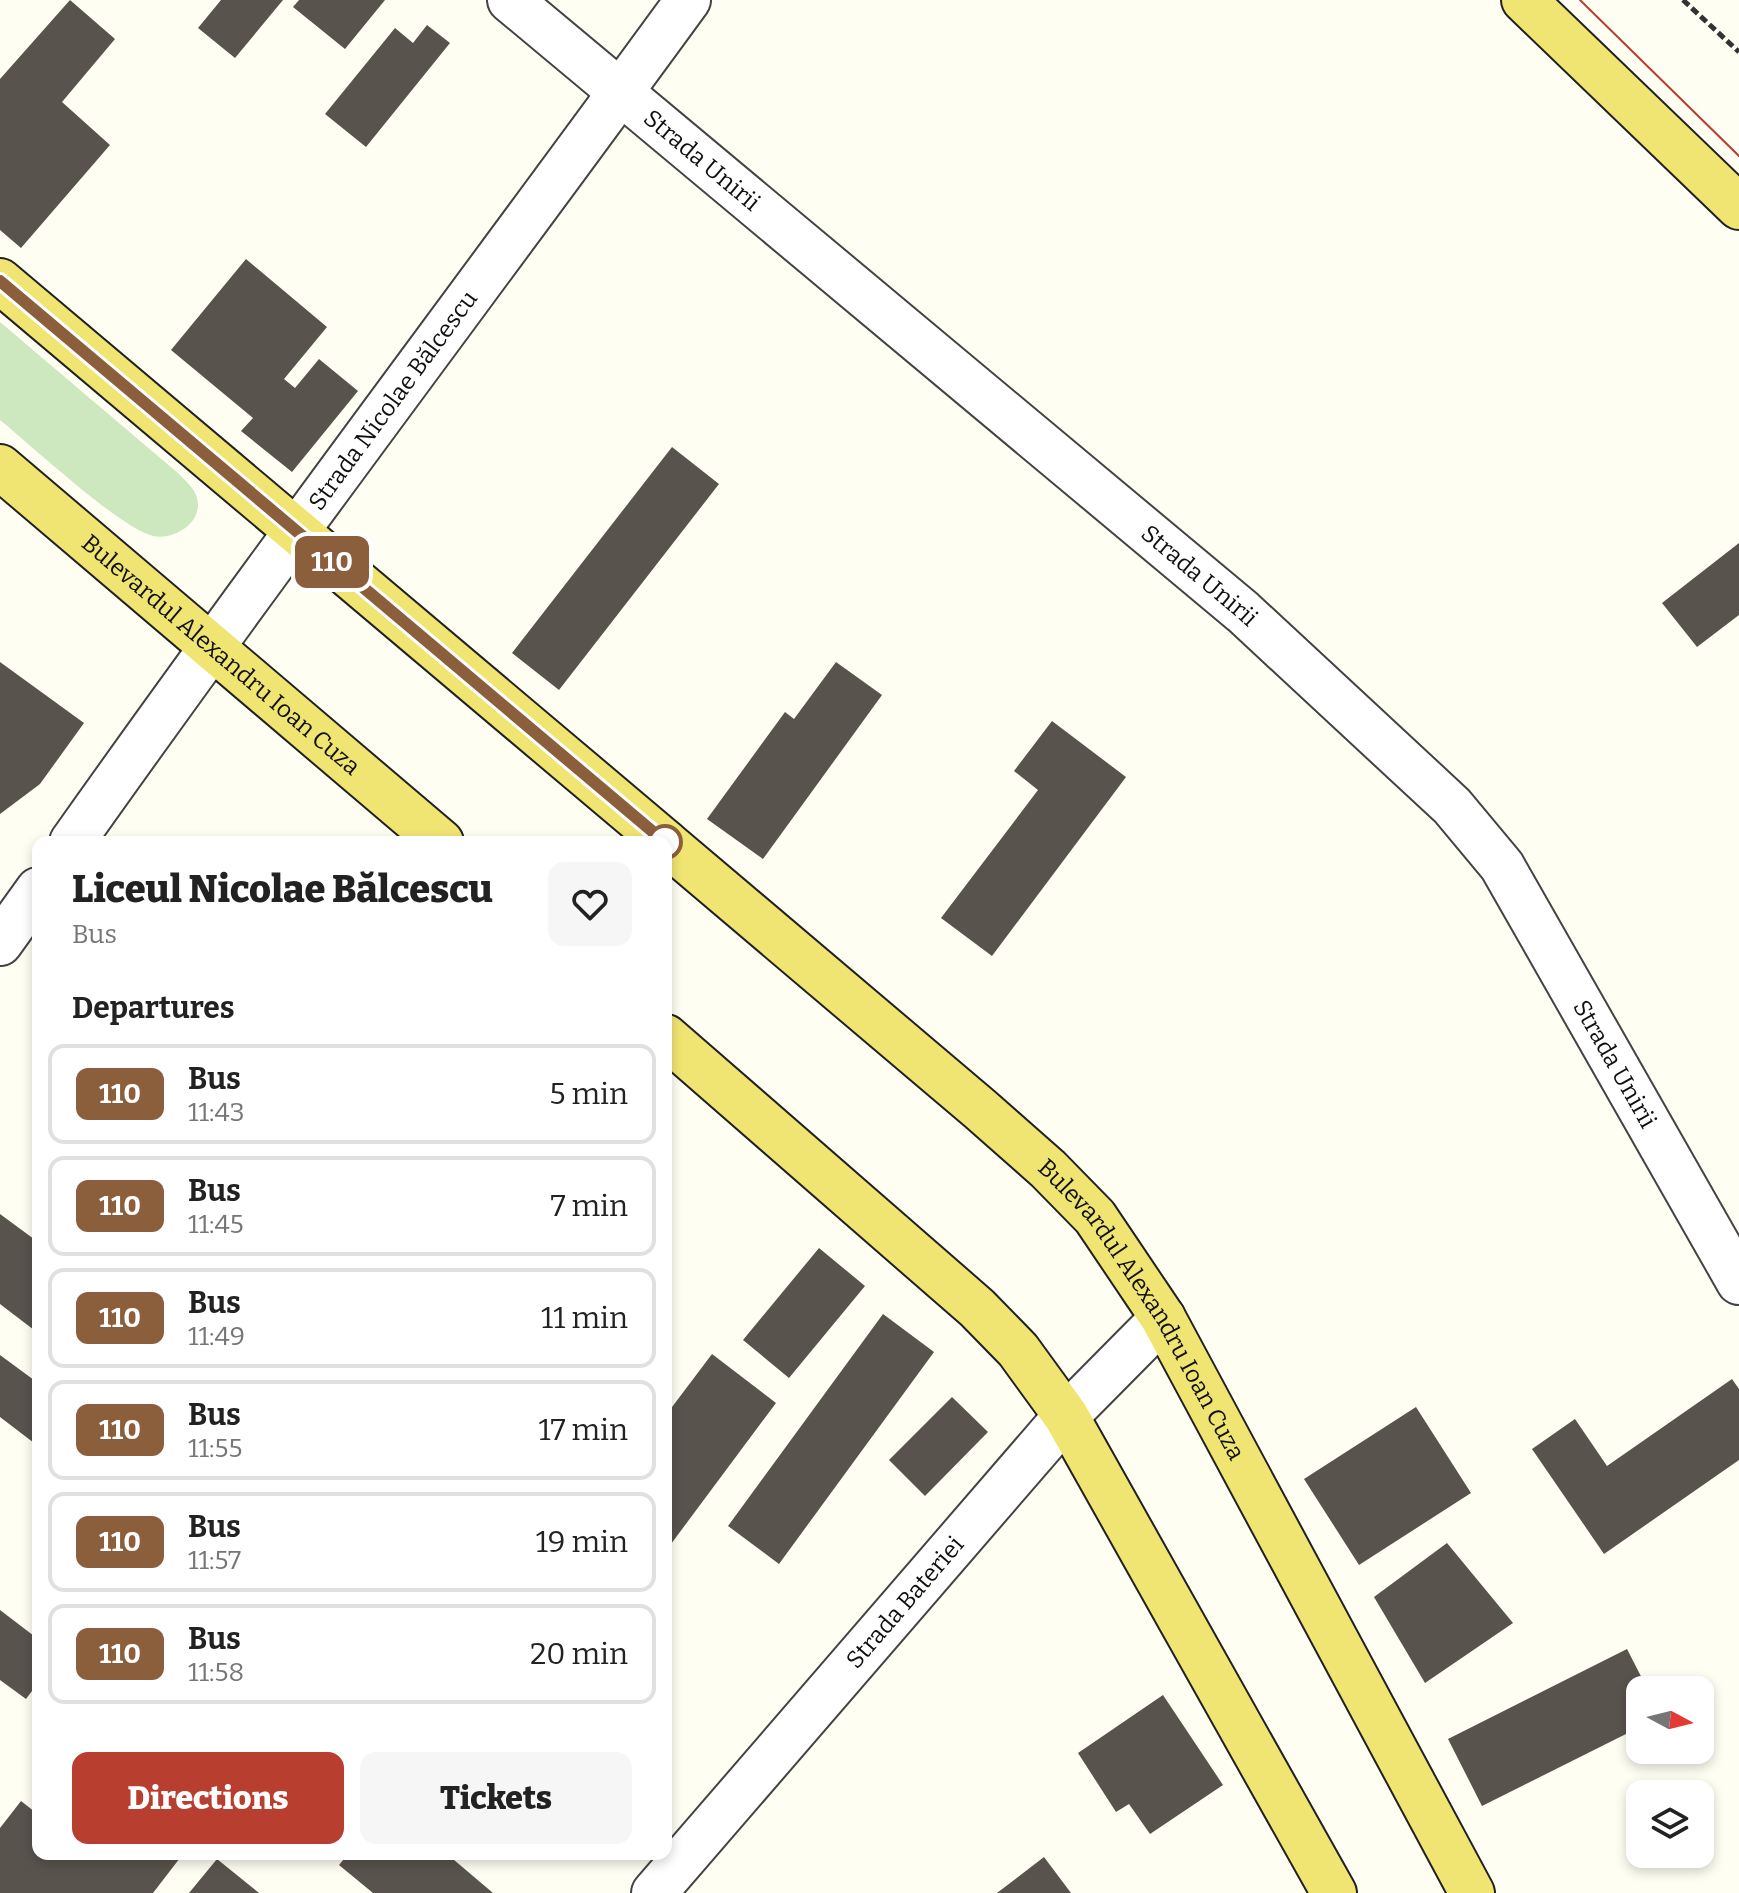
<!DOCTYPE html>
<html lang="en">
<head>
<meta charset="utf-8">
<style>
	:root { --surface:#fff; --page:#f6f6f6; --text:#222; --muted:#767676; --line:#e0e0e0; --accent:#b83e2f }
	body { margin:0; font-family:Bitter,serif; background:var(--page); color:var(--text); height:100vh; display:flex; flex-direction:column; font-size:30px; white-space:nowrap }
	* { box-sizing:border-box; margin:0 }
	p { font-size:26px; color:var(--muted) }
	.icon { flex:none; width:44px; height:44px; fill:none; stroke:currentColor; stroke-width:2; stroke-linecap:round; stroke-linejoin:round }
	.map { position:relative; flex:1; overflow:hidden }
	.details { position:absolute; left:32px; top:836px; width:640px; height:1024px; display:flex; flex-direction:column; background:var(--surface); border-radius:16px; box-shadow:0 4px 12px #0003 }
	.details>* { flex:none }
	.badge { padding:0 16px; border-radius:12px; font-size:28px; line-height:52px }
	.needle { width:52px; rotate:97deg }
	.controls { position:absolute; left:1626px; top:1676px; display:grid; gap:16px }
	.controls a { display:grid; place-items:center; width:88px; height:88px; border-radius:16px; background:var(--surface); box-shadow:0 4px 12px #0003; font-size:40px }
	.map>.badge { position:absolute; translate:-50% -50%; box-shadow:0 0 0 4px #fff }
	h2 { padding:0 40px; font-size:30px; line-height:72px }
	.round { display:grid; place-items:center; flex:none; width:84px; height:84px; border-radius:16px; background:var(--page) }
	.head { display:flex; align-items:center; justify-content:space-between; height:136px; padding:0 40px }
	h1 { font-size:38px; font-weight:800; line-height:60px }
	.action { display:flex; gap:16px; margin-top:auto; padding:16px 40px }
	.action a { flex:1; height:92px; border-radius:16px; background:var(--accent); color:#fff; font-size:32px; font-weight:800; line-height:92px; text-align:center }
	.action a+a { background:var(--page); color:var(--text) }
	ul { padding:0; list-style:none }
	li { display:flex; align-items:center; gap:24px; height:100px; margin:0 16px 12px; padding:0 24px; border:4px solid var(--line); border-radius:16px }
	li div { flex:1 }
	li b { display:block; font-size:30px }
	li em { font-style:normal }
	li .badge { min-width:88px; font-weight:700; text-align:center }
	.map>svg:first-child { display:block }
	.green { fill:#cde7be }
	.building { fill:#58534d }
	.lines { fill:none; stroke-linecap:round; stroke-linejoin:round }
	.minor-casing { stroke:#434343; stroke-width:48 }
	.primary-casing { stroke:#212121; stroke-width:48 }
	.path { stroke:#323232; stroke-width:5; stroke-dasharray:8 4; stroke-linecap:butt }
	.minor { stroke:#fff; stroke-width:44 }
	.primary { stroke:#f0e472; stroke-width:44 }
	.tram { stroke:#b83e2f; stroke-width:2 }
	.line-casing { stroke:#fff; stroke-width:18 }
	.line { stroke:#8b5e3c; stroke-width:12 }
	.stop-dot { fill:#fff; stroke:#8b5e3c; stroke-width:4 }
	.labels { text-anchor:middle; stroke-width:8; stroke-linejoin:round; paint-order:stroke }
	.street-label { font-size:24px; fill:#101010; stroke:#fff }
</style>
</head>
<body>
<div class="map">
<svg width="1739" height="1893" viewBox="0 0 1739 1893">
	<rect width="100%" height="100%" fill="#fefef3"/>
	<path class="green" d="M 0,322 L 179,474 C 184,480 192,486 195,493 C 208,519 176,541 153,536 C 120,528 31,445 0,420 Z"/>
	<path class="building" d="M 70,0 L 115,39 L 62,102 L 110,145 L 21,248 L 0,230 L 0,79 Z
		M 221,0 L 283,0 L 235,58 L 198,28 Z
		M 299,0 L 385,0 L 345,49 L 293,7 Z
		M 427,25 L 450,43 L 366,147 L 325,114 L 395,28 L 413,43 Z
		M 246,259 L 327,327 L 284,379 L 295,388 L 319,359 L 358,391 L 292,472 L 241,431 L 253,418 L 171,350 Z
		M 672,447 L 719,484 L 559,690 L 512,653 Z
		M 1739,543 L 1739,615 L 1697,647 L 1662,603 Z
		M 0,662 L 84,723 L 40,784 L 0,814 Z
		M 836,662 L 882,695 L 763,859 L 707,819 L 785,712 L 794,719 Z
		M 1052,721 L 1126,777 L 992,956 L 941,918 L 1038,790 L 1014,771 Z
		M 0,1214 L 38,1242 L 38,1333 L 0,1304 Z
		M 819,1248 L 865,1286 L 789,1378 L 743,1340 Z
		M 883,1314 L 934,1352 L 779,1564 L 728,1526 Z
		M 712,1354 L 776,1403 L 671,1544 L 666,1541 L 666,1415 Z
		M 0,1355 L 38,1383 L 38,1446 L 0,1417 Z
		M 1732,1379 L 1739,1389 L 1739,1460 L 1604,1554 L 1532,1449 L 1575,1419 L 1607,1466 Z
		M 952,1397 L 988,1432 L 925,1496 L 889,1460 Z
		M 1416,1407 L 1471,1493 L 1359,1565 L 1304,1479 Z
		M 1447,1543 L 1513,1623 L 1425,1683 L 1374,1597 Z
		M 0,1610 L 38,1639 L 38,1683 L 26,1699 L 0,1680 Z
		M 1627,1649 L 1648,1690 L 1640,1690 L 1640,1727 L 1482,1806 L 1448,1739 Z
		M 1163,1695 L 1223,1785 L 1150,1834 L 1129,1804 L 1116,1812 L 1078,1753 Z
		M 21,1801 L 35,1812 L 38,1807 L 38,1854 L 183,1854 L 153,1893 L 0,1893 L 0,1828 Z
		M 348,1854 L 447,1854 L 493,1893 L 373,1893 L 339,1865 Z
		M 1044,1857 L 1071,1893 L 997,1893 Z
		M 217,1859 L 259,1893 L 189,1893 Z"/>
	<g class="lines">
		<defs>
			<g id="minor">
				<path id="s1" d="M 510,0 L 1243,612 L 1452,806 L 1502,866 L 1739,1282"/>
				<path id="s2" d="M 72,842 C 273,558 483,281 688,0"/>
				<path d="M 0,943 L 38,890"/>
				<path id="s3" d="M 654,1893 L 1066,1416 L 1163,1318"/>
			</g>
			<g id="primary">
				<path d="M 1524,0 L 1739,207"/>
				<path d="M 0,281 L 665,842"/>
				<path id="s4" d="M 0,467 L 441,842"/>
				<path id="s5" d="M 666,843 L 980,1109 L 1048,1169 L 1095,1217 L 1163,1318 L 1472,1893"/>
				<path d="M 666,1037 L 977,1308 L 1018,1350 L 1066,1416 L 1334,1893"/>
			</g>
		</defs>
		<use href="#minor" class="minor-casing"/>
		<use href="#primary" class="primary-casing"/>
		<path class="path" d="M 1683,0 L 1739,52"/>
		<use href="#minor" class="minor"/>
		<use href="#primary" class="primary"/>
		<path class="tram" d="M 1580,0 L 1739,156"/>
	</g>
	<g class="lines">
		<defs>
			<path id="line" d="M 0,281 L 665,842"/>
		</defs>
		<use href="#line" class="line-casing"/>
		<use href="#line" class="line"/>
	</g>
	<circle class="stop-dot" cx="665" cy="842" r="16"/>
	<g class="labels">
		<g class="street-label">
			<text dy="8" stroke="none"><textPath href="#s1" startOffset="250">Strada Unirii</textPath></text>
			<text dy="8" stroke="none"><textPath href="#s2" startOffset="546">Strada Nicolae Bălcescu</textPath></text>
			<text dy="8" stroke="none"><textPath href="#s1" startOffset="898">Strada Unirii</textPath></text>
			<text dy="8" stroke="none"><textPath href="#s4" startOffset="290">Bulevardul Alexandru Ioan Cuza</textPath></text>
			<text dy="8" stroke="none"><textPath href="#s1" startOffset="1546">Strada Unirii</textPath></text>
			<text dy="8" stroke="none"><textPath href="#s5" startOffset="672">Bulevardul Alexandru Ioan Cuza</textPath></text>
			<text dy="8" stroke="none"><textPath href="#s3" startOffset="384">Strada Bateriei</textPath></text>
		</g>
	</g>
</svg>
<div class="controls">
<a><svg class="needle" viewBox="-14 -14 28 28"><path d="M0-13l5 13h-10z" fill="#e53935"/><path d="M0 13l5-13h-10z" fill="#767676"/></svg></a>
<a><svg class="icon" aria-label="layers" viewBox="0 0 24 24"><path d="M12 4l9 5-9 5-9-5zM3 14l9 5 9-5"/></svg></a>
</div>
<b class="badge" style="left:332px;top:562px;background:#8b5e3c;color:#fff">110</b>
<section class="details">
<div class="head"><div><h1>Liceul Nicolae Bălcescu</h1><p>Bus</p></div><a class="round"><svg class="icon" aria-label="heart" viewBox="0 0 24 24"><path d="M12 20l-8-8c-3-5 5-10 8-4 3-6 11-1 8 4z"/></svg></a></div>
<h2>Departures</h2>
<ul>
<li><span class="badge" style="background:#8b5e3c;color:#fff">110</span><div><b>Bus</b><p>11:43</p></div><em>5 min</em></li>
<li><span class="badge" style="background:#8b5e3c;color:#fff">110</span><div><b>Bus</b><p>11:45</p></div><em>7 min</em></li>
<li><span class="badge" style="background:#8b5e3c;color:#fff">110</span><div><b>Bus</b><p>11:49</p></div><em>11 min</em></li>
<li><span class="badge" style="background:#8b5e3c;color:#fff">110</span><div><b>Bus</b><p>11:55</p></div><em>17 min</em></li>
<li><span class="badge" style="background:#8b5e3c;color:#fff">110</span><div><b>Bus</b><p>11:57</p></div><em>19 min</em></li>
<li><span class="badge" style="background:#8b5e3c;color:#fff">110</span><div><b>Bus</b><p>11:58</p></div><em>20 min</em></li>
</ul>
<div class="action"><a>Directions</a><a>Tickets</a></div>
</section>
</div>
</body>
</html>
